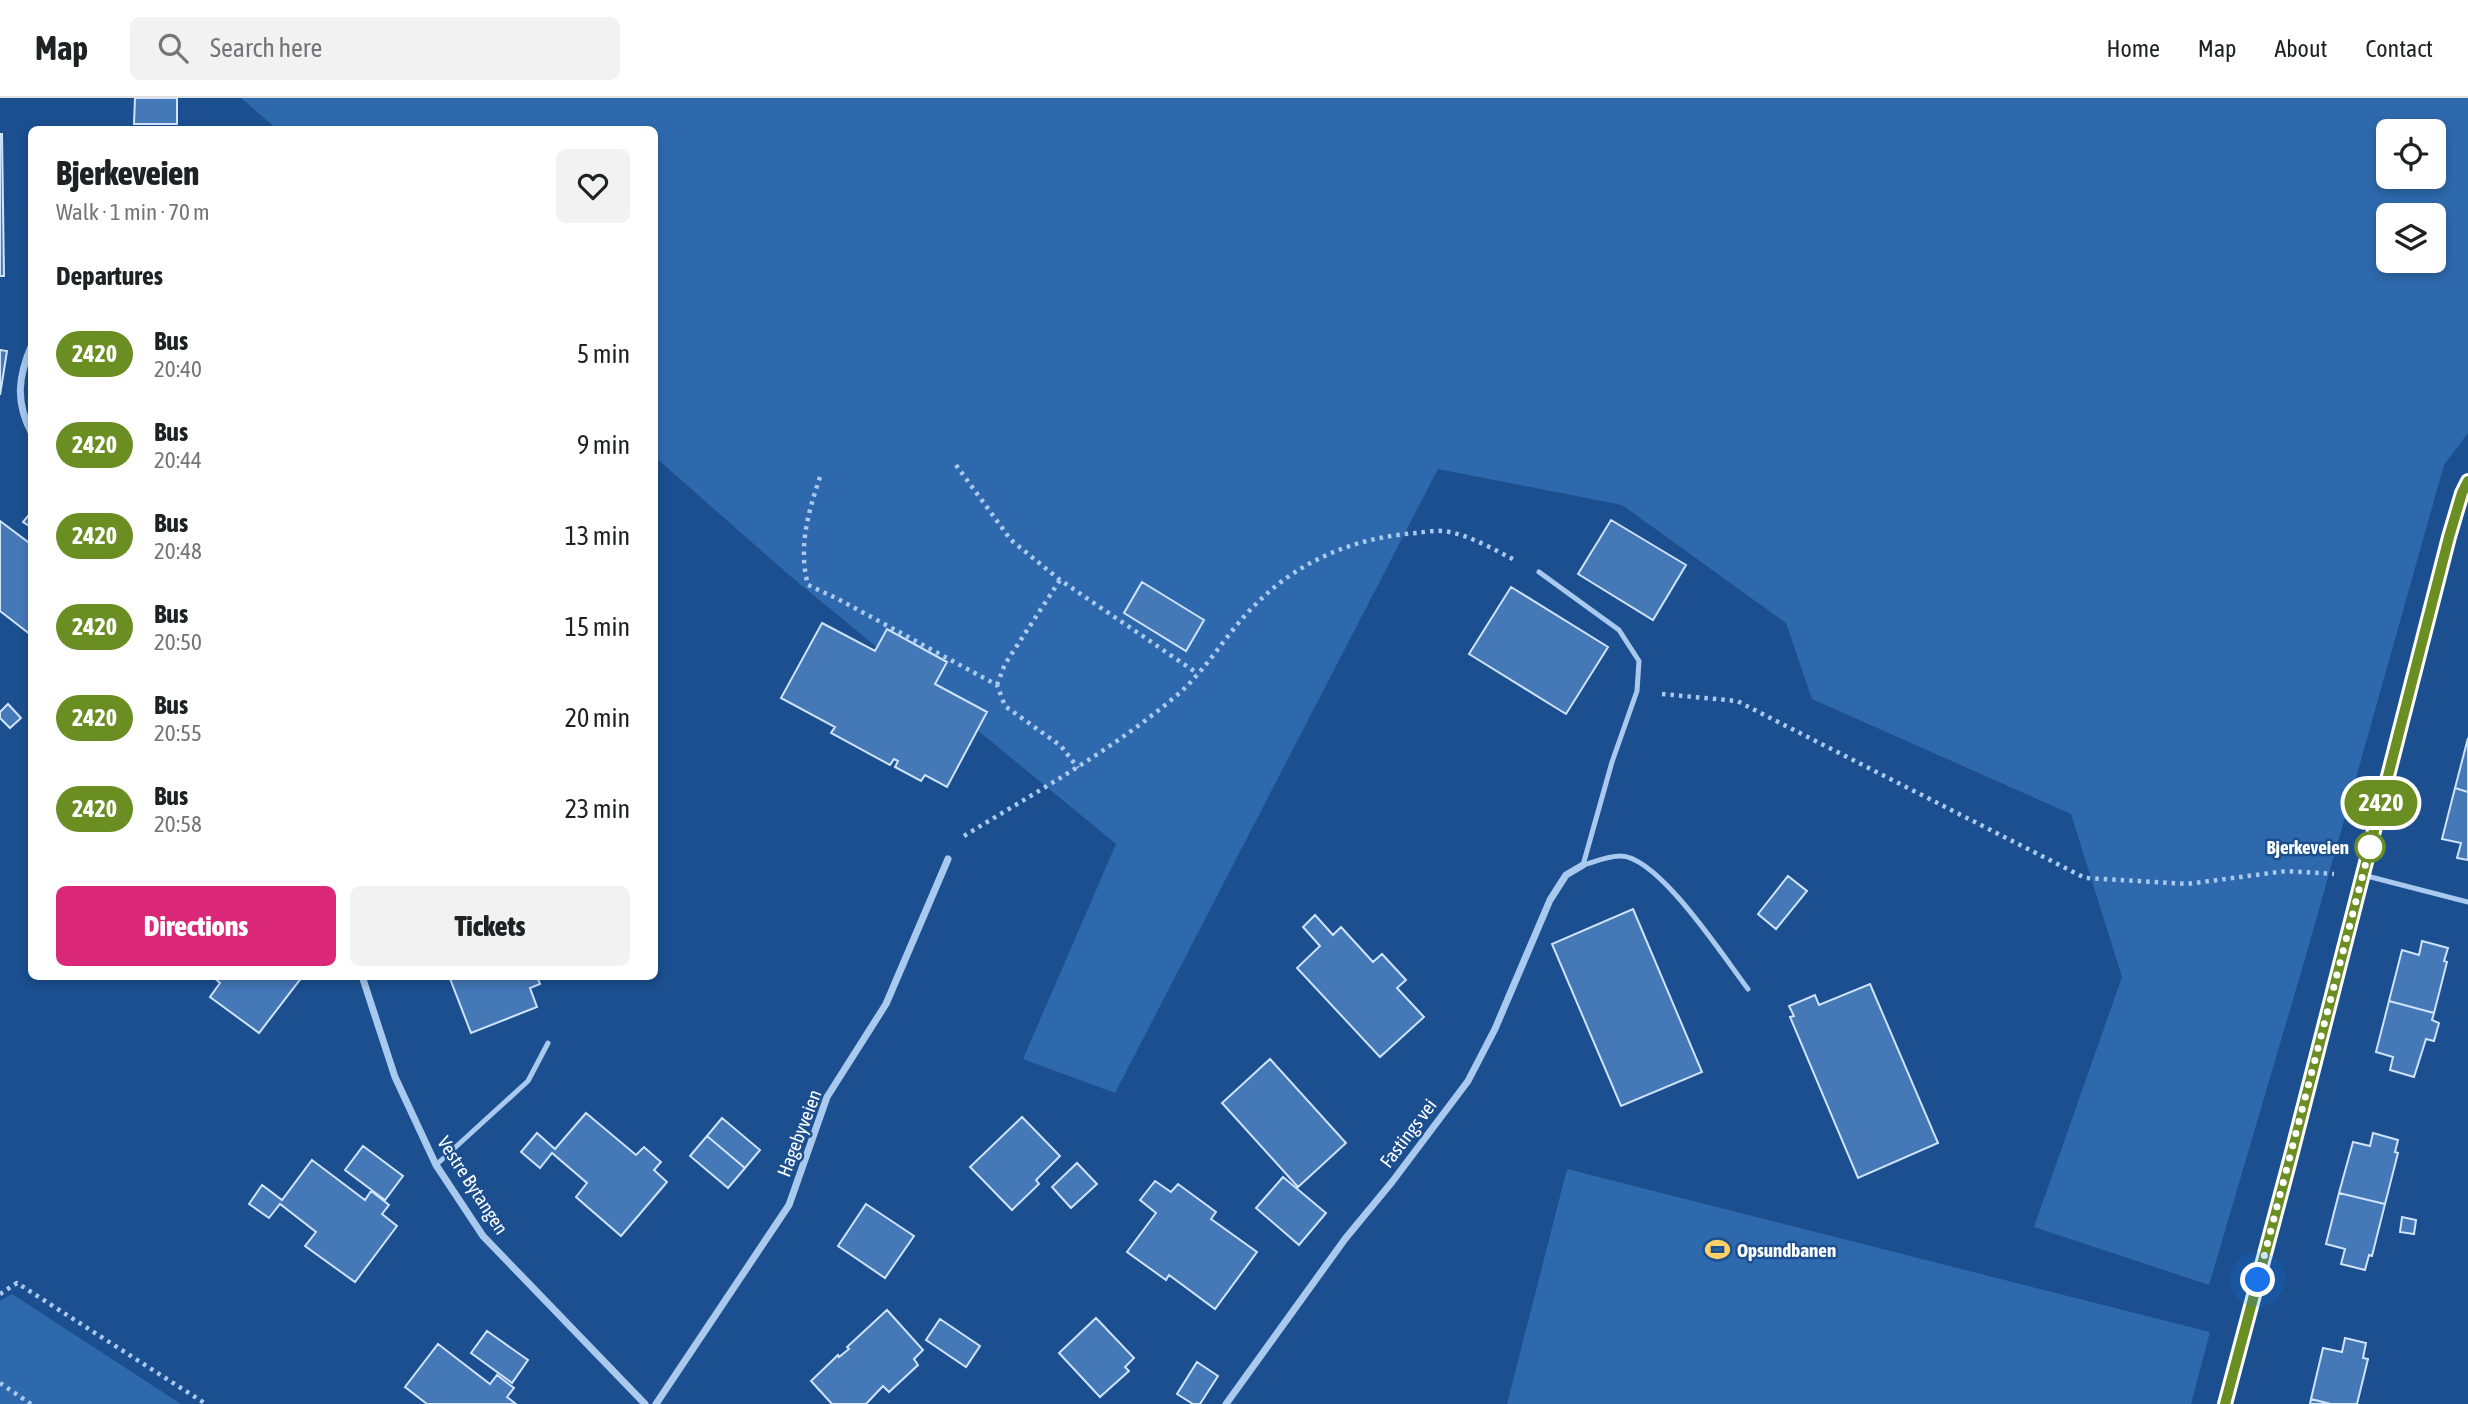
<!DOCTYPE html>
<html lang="en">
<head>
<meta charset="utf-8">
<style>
	:root { --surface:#fff; --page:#f2f2f2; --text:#202124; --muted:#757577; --line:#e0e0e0; --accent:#db2777 }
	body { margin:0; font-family:"Asap Condensed",sans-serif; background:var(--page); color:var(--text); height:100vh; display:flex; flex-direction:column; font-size:26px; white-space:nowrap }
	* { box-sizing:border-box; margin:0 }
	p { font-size:23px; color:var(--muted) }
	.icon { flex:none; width:38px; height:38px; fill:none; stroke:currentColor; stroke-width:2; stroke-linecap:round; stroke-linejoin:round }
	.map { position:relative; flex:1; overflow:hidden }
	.details { position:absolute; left:28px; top:28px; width:630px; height:854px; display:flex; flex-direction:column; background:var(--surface); border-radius:10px; box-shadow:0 4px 10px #0003 }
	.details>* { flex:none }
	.badge { padding:0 14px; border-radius:23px; font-size:24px; line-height:46px }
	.tools { position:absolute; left:2376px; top:21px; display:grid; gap:14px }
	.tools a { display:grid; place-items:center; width:70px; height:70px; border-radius:10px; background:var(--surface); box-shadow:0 4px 10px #0003; font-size:35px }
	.you { position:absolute; width:35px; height:35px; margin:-18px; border:5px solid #fff; border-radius:50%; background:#1a73e8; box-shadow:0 0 0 10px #1a73e833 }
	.map>.badge { position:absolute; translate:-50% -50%; box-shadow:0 0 0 4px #fff }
	h2 { padding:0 28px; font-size:26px; line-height:63px }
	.round { display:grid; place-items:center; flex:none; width:74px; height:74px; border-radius:10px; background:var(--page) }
	.summary { display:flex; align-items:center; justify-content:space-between; height:119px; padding:0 28px }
	h1 { font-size:33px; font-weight:800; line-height:52px }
	.primary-button { display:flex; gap:14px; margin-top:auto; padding:14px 28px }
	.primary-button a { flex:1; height:80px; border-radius:10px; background:var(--accent); color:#fff; font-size:28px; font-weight:800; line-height:80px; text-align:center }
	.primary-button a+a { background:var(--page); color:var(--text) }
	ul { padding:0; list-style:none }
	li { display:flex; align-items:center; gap:21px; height:91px; padding:0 28px }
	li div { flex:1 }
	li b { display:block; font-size:26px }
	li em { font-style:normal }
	li .badge { min-width:77px; font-weight:700; text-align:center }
	header { display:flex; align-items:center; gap:42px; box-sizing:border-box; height:98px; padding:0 35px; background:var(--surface); border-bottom:2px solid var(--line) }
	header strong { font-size:33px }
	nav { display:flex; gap:38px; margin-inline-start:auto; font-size:24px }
	.search { width:490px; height:63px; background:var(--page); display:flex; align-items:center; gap:18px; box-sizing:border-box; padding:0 24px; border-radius:10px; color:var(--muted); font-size:26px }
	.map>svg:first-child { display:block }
	.green { fill:#2e69ad; fill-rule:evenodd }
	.building { fill:#4478b7; stroke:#cfe3fa; stroke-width:2 }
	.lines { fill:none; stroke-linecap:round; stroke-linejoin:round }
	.path { stroke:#a9c9ee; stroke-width:4.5; stroke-dasharray:3.5 5; stroke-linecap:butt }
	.service { stroke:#a9c9ee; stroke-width:5 }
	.minor { stroke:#a9c9ee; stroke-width:7 }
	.line-casing { stroke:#fff; stroke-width:16 }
	.line { stroke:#6b8e23; stroke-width:10 }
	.walk { stroke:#fff; stroke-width:7; stroke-dasharray:0 12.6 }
	.stop-dot { fill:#fff; stroke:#6b8e23; stroke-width:3.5 }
	.labels { text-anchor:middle; stroke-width:5; stroke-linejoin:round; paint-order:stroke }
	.stop-label { font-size:19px; font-weight:bold; fill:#fff; stroke:#1b4f8f; text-anchor:end }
	.street-label { font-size:19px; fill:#fff; stroke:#1b4f8f }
	.poi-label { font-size:19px; font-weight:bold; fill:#fff; stroke:#1b4f8f; text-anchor:start }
</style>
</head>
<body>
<header>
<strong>Map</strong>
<div class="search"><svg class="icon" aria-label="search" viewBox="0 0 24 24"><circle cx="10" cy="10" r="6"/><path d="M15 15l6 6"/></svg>Search here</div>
<nav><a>Home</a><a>Map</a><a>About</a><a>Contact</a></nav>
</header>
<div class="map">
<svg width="2468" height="1306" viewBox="0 0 2468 1306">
	<rect width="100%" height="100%" fill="#1b4f8f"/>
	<path class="green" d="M 241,0 L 2468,0 L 2468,335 L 2444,367 L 2307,854 L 2209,1187 L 2034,1129 L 2122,879 L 2071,716 L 1812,601 L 1786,525 L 1622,407 L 1438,371 L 1115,995 L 1023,961 L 1116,746 L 789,477 L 655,359 L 654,32 L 277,31 ZM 2389,33 L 2434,33 L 2434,79 L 2389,79 ZM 2389,117 L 2434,117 L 2434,163 L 2389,163 Z
		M 1567,1071 L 2210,1234 L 2191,1306 L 1507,1306 Z
		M 12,1196 L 181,1306 L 0,1306 L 0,1203 Z"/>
	<path class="building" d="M 135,0 L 177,0 L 177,26 L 134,26 Z
		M 0,36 L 2,36 L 4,178 L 0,178 Z
		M 0,252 L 7,253 L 0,297 Z
		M 32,413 L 32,430 L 23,424 Z
		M 1611,422 L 1686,467 L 1653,522 L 1578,476 Z
		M 0,423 L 32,447 L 31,537 L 0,513 Z
		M 1142,484 L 1204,522 L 1186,553 L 1124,515 Z
		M 1511,489 L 1608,549 L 1566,616 L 1469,556 Z
		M 822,525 L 875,553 L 887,531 L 947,564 L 935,586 L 987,614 L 947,689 L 925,677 L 921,683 L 895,669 L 898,663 L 894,661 L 890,667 L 831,635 L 835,629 L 781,600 Z
		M 8,606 L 21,620 L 10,630 L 0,620 L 0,614 Z
		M 2468,640 L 2468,694 L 2455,690 Z
		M 2455,690 L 2468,694 L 2468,762 L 2457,760 L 2461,745 L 2442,741 Z
		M 1788,778 L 1807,793 L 1776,831 L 1758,816 Z
		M 1633,811 L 1702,974 L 1621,1008 L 1552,846 Z
		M 1315,817 L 1333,837 L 1341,829 L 1373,864 L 1382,856 L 1406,882 L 1397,890 L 1424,919 L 1380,959 L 1297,870 L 1320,848 L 1303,829 Z
		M 2422,843 L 2448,850 L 2444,863 L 2447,864 L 2434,915 L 2389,903 L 2402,852 L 2419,857 Z
		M 212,878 L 301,878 L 302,879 L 259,935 L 210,899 L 220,885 Z
		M 449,878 L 537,878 L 540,886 L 530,890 L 537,909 L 471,935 Z
		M 1870,886 L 1938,1045 L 1858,1080 L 1790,919 L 1794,918 L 1789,908 L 1815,897 L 1819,907 Z
		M 2389,903 L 2434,915 L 2432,922 L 2439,925 L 2434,943 L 2426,941 L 2414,979 L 2390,972 L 2393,959 L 2376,954 Z
		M 1270,961 L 1346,1045 L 1298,1089 L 1222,1005 Z
		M 586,1015 L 636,1057 L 644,1049 L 661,1064 L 654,1072 L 667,1084 L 621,1138 L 576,1099 L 587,1085 L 552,1055 L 540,1070 L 521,1054 L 537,1035 L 555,1051 Z
		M 1022,1019 L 1060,1058 L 1036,1082 L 1039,1086 L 1012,1112 L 970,1069 Z
		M 722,1020 L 760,1052 L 745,1070 L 707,1038 Z
		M 2373,1035 L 2398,1042 L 2395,1054 L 2398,1055 L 2385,1106 L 2339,1095 L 2353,1044 L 2370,1048 Z
		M 707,1038 L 745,1070 L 728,1090 L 690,1058 Z
		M 363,1048 L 403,1078 L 385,1102 L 345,1072 Z
		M 312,1062 L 365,1102 L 371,1093 L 389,1107 L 382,1116 L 397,1128 L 355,1184 L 305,1148 L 316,1134 L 280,1106 L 269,1120 L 249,1106 L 262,1087 L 282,1102 Z
		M 1077,1065 L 1097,1086 L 1071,1110 L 1052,1089 Z
		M 1283,1079 L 1326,1115 L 1299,1147 L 1256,1110 Z
		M 1155,1083 L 1171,1094 L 1178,1086 L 1216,1114 L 1211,1121 L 1257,1154 L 1215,1211 L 1169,1177 L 1166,1182 L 1127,1154 L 1156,1115 L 1140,1102 Z
		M 2339,1095 L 2385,1106 L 2372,1158 L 2369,1157 L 2365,1172 L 2341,1166 L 2345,1151 L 2326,1146 Z
		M 866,1106 L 914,1138 L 885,1180 L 838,1148 Z
		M 2402,1119 L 2416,1122 L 2414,1136 L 2400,1134 Z
		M 887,1212 L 923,1252 L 914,1261 L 918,1267 L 889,1294 L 883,1288 L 866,1306 L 832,1306 L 811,1283 L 838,1257 L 839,1259 L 849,1251 L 847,1249 Z
		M 1096,1220 L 1134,1260 L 1125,1269 L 1129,1273 L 1100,1299 L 1059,1255 Z
		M 940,1221 L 980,1248 L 966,1269 L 926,1242 Z
		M 487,1233 L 528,1262 L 512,1285 L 471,1255 Z
		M 2345,1240 L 2366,1245 L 2363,1260 L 2368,1261 L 2357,1306 L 2331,1306 L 2311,1301 L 2323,1250 L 2342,1254 Z
		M 438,1246 L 490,1286 L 497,1277 L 514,1290 L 507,1299 L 516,1306 L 427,1306 L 405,1289 Z
		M 1197,1264 L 1218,1278 L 1200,1306 L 1193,1306 L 1177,1296 Z
		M 2311,1301 L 2331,1306 L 2310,1306 Z"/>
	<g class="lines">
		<path class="path" d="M 956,367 L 1011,442 L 1060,482 L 1197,575
			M 820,379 C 808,415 798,449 808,487 L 838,501 L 997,587 L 1005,608 L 1061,648 L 1078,670
			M 997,587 L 1005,566 L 1060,482
			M 1662,596 L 1737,603 L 2085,780 L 2187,786 L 2286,773 L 2334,776
			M 964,738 C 1036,694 1111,653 1176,598 C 1206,573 1227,534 1256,506 C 1299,462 1357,439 1417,435 C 1425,434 1435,432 1443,433 C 1469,436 1494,452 1517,463
			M 0,1196 L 17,1185 L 206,1306
			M 0,1285 L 31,1306"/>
		<path class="service" d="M 1539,474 L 1619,532 L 1639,563 L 1637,593 L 1612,664 L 1583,767
			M 1583,767 C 1594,764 1608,758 1620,758 C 1658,757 1725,861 1748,891
			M 2363,777 L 2468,804
			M 436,1067 L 528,983 L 548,945"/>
		<path class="minor" d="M 32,246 C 18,279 15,304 32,336
			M 362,878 L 395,979 L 436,1067 L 483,1138 L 645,1306
			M 656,1306 L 789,1107 L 827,999 L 886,906 L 948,761
			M 1226,1306 L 1345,1141 L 1392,1084 L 1468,983 L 1495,931 L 1550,802 L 1566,777 L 1583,767
			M 2225,1306 L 2291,1058 L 2449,438 L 2462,395 L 2468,383"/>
	</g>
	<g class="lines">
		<defs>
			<path id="line" d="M 2225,1306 L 2291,1058 L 2449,439 L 2462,395 L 2468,383"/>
		</defs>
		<use href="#line" class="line-casing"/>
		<use href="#line" class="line"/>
		<path class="walk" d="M 2258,1182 L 2370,749"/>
	</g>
	<defs>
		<symbol id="stadium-bare" viewBox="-9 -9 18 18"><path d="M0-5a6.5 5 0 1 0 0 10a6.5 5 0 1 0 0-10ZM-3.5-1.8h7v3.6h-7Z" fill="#ffd166" stroke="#1b4f8f" stroke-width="2.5" paint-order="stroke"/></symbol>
	</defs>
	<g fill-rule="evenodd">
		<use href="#stadium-bare" x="1700" y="1134" width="35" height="35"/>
	</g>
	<circle class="stop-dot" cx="2370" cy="749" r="14"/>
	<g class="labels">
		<g class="stop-label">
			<text x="2349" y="756">Bjerkeveien</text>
		</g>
		<g class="street-label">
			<text transform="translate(799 1035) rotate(-69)" y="7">Hagebyveien</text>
			<text transform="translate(1408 1035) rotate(-53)" y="7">Fastings vei</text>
			<text transform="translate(473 1087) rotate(57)" y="7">Vestre Bytangen</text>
		</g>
		<g class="poi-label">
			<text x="1737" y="1159">Opsundbanen</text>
		</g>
	</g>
</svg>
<div class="tools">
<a><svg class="icon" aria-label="locate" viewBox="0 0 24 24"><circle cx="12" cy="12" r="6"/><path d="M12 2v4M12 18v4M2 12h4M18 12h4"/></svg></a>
<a><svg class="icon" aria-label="layers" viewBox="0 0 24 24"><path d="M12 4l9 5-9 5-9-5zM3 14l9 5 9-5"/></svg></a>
</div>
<div class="you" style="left:2258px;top:1182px"></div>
<b class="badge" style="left:2381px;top:705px;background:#6b8e23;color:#fff">2420</b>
<section class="details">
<div class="summary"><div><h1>Bjerkeveien</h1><p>Walk · 1 min · 70 m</p></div><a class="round"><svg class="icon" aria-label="heart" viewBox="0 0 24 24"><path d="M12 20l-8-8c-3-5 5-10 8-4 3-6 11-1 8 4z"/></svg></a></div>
<h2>Departures</h2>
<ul>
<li><span class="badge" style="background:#6b8e23;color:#fff">2420</span><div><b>Bus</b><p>20:40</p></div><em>5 min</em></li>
<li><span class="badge" style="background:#6b8e23;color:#fff">2420</span><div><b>Bus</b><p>20:44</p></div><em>9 min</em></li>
<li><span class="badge" style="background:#6b8e23;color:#fff">2420</span><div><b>Bus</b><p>20:48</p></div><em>13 min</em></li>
<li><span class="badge" style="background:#6b8e23;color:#fff">2420</span><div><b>Bus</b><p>20:50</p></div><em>15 min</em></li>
<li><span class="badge" style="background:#6b8e23;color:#fff">2420</span><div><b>Bus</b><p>20:55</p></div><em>20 min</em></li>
<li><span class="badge" style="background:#6b8e23;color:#fff">2420</span><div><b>Bus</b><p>20:58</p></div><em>23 min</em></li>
</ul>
<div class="primary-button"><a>Directions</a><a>Tickets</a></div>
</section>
</div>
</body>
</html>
